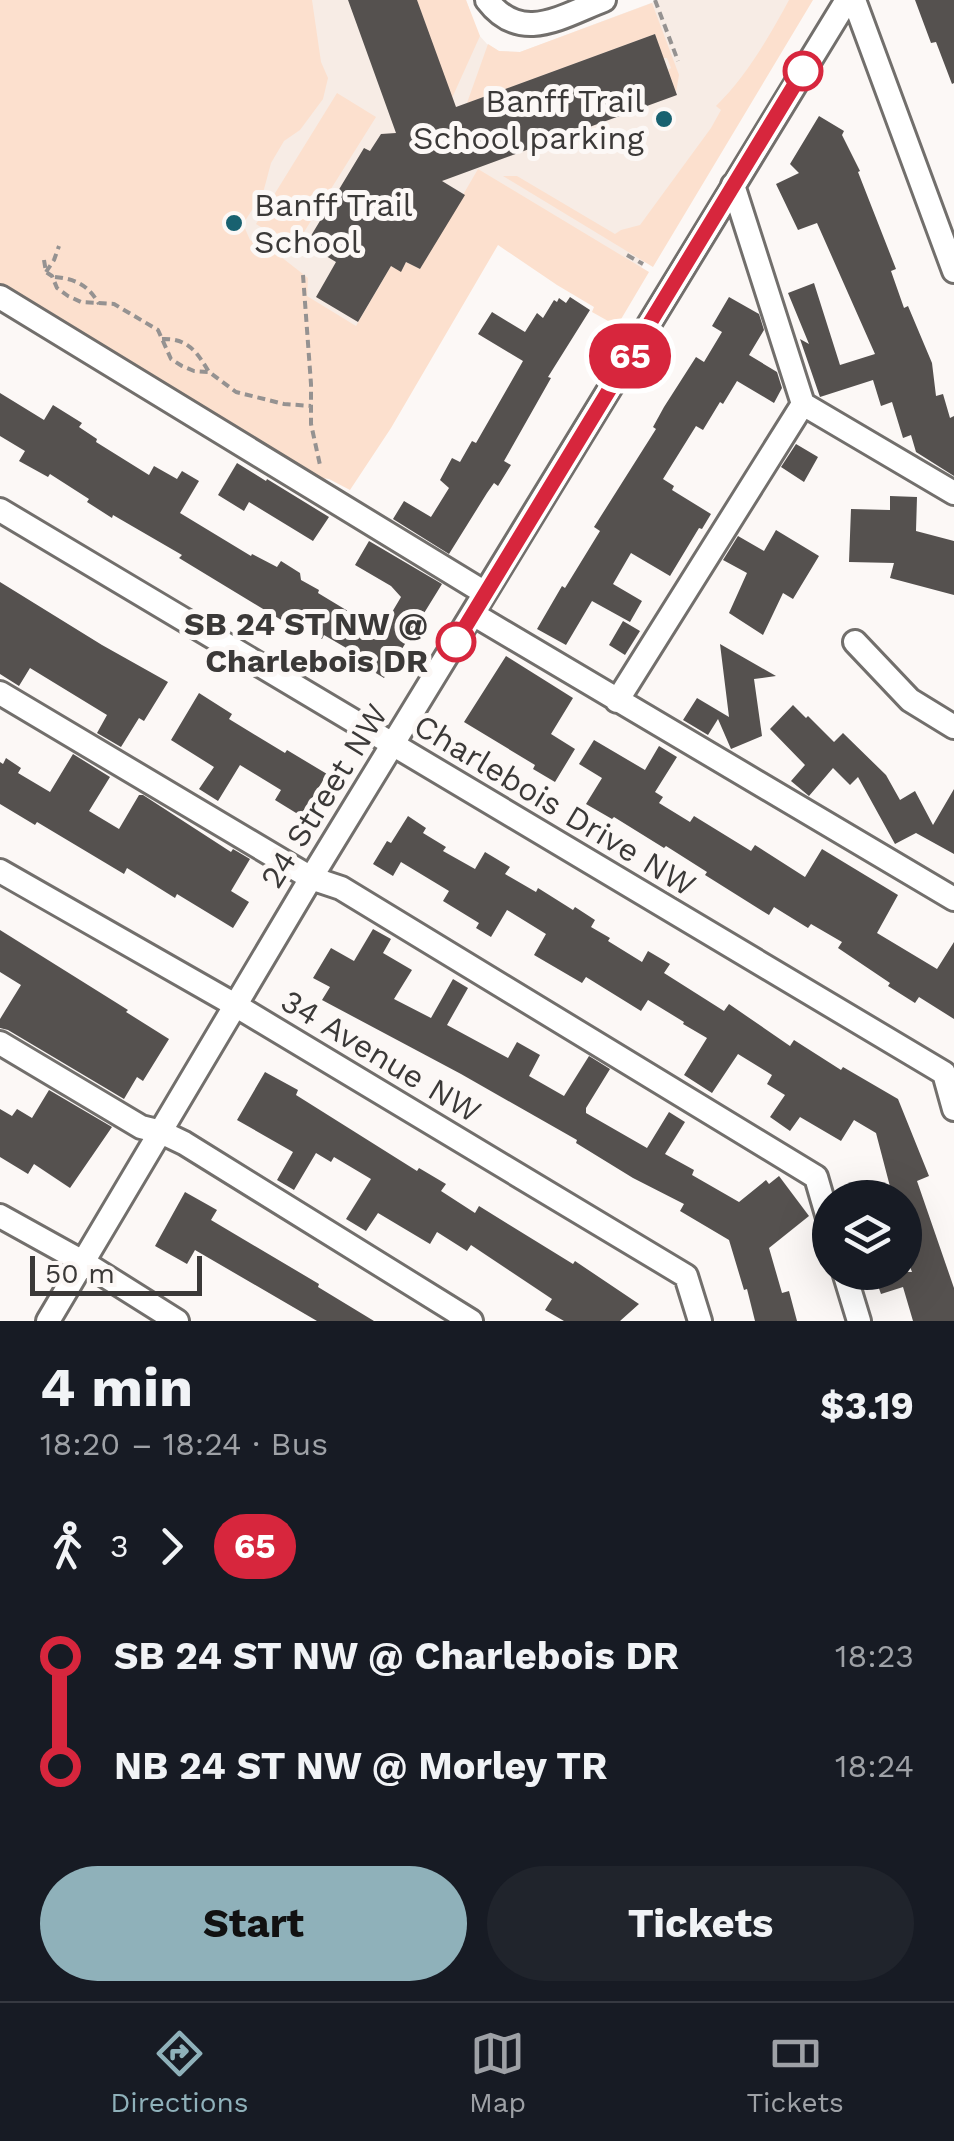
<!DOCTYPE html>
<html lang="en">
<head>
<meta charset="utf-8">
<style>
	:root { --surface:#171b24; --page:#20242c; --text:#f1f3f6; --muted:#9ea1a6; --line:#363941; --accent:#8fb1ba }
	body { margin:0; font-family:"Work Sans",sans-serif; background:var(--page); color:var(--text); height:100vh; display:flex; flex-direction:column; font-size:38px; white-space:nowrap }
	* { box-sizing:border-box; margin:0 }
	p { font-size:32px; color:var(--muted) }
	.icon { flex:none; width:55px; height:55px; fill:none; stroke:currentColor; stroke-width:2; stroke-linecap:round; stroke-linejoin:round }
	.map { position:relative; height:1321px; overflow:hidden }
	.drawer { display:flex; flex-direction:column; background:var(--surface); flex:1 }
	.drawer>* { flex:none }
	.badge { padding:0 20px; border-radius:32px; font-size:35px; line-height:65px }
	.buttons { position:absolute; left:812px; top:1180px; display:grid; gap:20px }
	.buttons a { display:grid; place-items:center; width:110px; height:110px; border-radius:50%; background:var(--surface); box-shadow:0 10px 40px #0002; font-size:50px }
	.scale { position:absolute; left:30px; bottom:25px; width:172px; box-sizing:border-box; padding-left:10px; border:5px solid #3b3938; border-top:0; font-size:28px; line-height:35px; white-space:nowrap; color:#3b3938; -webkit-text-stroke:8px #fcf8f6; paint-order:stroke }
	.map>.badge { position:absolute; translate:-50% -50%; box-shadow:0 0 0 5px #fff }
	.legs { display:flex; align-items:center; gap:15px; height:110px; padding:0 40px; font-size:32px }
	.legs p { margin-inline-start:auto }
	.head { display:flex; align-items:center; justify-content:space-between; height:170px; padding:0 40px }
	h1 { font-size:55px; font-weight:700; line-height:75px }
	.primary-button { display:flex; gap:20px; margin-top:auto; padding:20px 40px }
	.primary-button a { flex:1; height:115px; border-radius:60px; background:var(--accent); color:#111; font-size:40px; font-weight:700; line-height:115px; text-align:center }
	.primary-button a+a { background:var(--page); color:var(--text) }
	ul { padding:0 40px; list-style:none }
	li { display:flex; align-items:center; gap:35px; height:110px; font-size:38px }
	li i { display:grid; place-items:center; width:15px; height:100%; margin:0 12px; background:currentColor }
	li i::after { content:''; width:25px; height:25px; margin:-12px; border:8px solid; border-radius:50%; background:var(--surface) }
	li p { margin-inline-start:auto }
	li:first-child i { background:linear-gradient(#0000 50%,currentColor 0) }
	li:last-child i { background:linear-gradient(currentColor 50%,#0000 0) }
	.dock { display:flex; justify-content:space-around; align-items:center; height:140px; border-top:2px solid var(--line); background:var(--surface); font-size:28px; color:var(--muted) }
	.dock a { display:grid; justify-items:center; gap:5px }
	.dock .selected { color:var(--accent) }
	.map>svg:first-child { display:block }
	.built { fill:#f7ece5 }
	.green { fill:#fce0ce }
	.building { fill:#55514f }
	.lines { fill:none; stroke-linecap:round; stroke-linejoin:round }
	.minor-casing { stroke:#726f6c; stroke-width:28 }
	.path { stroke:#959291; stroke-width:4; stroke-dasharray:8 5; stroke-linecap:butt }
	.minor { stroke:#fff; stroke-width:22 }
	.line-1-casing { stroke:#fff; stroke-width:22 }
	.line-1 { stroke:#d7263d; stroke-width:15 }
	.stop-1-dot { fill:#fff; stroke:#d7263d; stroke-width:5 }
	.poi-dot { fill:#186170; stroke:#fcf8f6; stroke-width:4 }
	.labels { text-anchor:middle; stroke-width:10; stroke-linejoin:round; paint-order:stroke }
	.poi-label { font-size:32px; fill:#3b3938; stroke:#fcf8f6; text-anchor:end }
	.stop-label { font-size:32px; font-weight:bold; fill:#3b3938; stroke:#fcf8f6; text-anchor:end }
	.street-label { font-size:32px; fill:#3b3938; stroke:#fcf8f6 }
</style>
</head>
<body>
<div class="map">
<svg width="954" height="1321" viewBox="0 0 954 1321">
	<rect width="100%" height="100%" fill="#fcf8f6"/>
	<path class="built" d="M 86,0 L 466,0 L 478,34 L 487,44 L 499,51 L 520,52 L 659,0 L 801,0 L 638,273 L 490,185 L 318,476 L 0,52 Z"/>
	<path class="green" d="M 0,0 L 312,0 L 321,62 L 328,78 L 323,99 L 300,130 L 284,141 L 271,163 L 263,193 L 243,224 L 250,240 L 271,249 L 308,278 L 307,296 L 356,326 L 391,266 L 401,271 L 406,262 L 420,269 L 478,169 L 649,272 L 617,326 L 592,312 L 594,307 L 557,285 L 498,245 L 391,428 L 350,490 L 329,479 L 315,477 L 54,316 L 0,287 Z
		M 417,0 L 466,0 L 480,36 L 452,98 Z
		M 789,0 L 813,0 L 653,267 L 503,176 L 517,176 L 615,234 L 621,230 L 640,225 L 711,128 L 721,110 L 716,106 C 746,77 769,37 789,0 Z
		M 652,3 L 679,75 L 676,92 L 668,70 L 671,68 L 667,58 L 663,58 L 655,34 L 467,103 L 488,44 L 499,51 L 520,52 Z
		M 337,93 L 376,117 L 294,248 L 256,224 Z"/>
	<path class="building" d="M 348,0 L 417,0 L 456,107 L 655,34 L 677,95 L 442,181 L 465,195 L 420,269 L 406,262 L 401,272 L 391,266 L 358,322 L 316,297 L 336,262 L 306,244 L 364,148 L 370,151 L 381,134 L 396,133 Z
		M 915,0 L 954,0 L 954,83 L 952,84 L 936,42 L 931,43 Z
		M 819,116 L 844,131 L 842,135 L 860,171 L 858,172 L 896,269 L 891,271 L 904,308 L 908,306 L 932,363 L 936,396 L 943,394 L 950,418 L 954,416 L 954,476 L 916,452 L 911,435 L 903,438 L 892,402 L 881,406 L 873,380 L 820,397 L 800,339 L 809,344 L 788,293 L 814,283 L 840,365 L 875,354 L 817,223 L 798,230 L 776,184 L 799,173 L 790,164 Z
		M 570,297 L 590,310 L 548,377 L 551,378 L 504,461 L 511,465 L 498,486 L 494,483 L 487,493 L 449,554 L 393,519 L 404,501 L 431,517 L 449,488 L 440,480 L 452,458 L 460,462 L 472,441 L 476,443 L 523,361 L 478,334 L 492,312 L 525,332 L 537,313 L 543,318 L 554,300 L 557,302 L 559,298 L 566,303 Z
		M 729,297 L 759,314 L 764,330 L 749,355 L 777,372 L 782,388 L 774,403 L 737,381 L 723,404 L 720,402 L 703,430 L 696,426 L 663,479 L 674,486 L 672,490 L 711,514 L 702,529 L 699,528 L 670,576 L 631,553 L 613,584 L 642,601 L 630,622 L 592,601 L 566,645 L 537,629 L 562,586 L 565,588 L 600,531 L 594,527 L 656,429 L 653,427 L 664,407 L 696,357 L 704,362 L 722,332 L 712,326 Z
		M 0,393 L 44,420 L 53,405 L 82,423 L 79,427 L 97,439 L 96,442 L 149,475 L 154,466 L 177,479 L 182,471 L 199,481 L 180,513 L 251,556 L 252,554 L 277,567 L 281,561 L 300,573 L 301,580 L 319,590 L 318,593 L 376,628 L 380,621 L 385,624 L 401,597 L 391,586 L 355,565 L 369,541 L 442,584 L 384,678 L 356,661 L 360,656 L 324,635 L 322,639 L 299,624 L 298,626 L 285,618 L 283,621 L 179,558 L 182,555 L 113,515 L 112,518 L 87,502 L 89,499 L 50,474 L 48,477 L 19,461 L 25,451 L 0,436 Z
		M 796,444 L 818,457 L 804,482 L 781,467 Z
		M 237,463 L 266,481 L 267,479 L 329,517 L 313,541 L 249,502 L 244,511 L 218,495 Z
		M 890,496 L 917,497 L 916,531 L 954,541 L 954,595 L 890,578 L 894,563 L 849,562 L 851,509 L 890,510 Z
		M 776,530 L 819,556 L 793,599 L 783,593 L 763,635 L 729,613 L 747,573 L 723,560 L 738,536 L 764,551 Z
		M 0,582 L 102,645 L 168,682 L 144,721 L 139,718 L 121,747 L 97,733 L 107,715 L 30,668 L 19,686 L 0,674 Z
		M 623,621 L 640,631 L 625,655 L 609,645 Z
		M 720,644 L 776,676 L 754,679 L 762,736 L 731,749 L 718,719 L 708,735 L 683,720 L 697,698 L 729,717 Z
		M 506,656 L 573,698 L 551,734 L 575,749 L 555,782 L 533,769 L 535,765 L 464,722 Z
		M 199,693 L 232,714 L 229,719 L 285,753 L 287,750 L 327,774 L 301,816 L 275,800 L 281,790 L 240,765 L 218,801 L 199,789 L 214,767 L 171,740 Z
		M 793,705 L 806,718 L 808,716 L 834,742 L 843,733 L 886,775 L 900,800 L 915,791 L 933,825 L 954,789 L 954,854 L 916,833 L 895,844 L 858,777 L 850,785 L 833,768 L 809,796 L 791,781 L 805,765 L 770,729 Z
		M 594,740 L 645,770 L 659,746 L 677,757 L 655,792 L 663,797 L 659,803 L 690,822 L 694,816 L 751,851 L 755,845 L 805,877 L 822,849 L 898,895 L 877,933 L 937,969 L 954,942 L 954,1019 L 919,997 L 915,1003 L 888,986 L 890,983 L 838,948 L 842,942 L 811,924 L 808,928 L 774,907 L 769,915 L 705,875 L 707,872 L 666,846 L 664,848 L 614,817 L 612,819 L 586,804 L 602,778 L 579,764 Z
		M 73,754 L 110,777 L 89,811 L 119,829 L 139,795 L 143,795 L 231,852 L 233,849 L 250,859 L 231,891 L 249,902 L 233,928 L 177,894 L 175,898 L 127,868 L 124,874 L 37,822 L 35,825 L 0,804 L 0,762 L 3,764 L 6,758 L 21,768 L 18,773 L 50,792 Z
		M 408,816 L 426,828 L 423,833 L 446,847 L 443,851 L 475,869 L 485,852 L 510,867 L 505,874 L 536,892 L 538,888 L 573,910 L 575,907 L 595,920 L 591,927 L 610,938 L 608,941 L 642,962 L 648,951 L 670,964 L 664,973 L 724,1011 L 729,1004 L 790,1046 L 794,1040 L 841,1070 L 843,1067 L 898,1099 L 929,1176 L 917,1181 L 954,1288 L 954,1321 L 913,1321 L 903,1287 L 881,1294 L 873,1272 L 912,1272 L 905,1253 L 905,1198 L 893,1198 L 876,1133 L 854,1120 L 841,1141 L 800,1117 L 790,1131 L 770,1117 L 785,1095 L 767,1084 L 772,1075 L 738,1054 L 712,1093 L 684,1075 L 707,1038 L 683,1024 L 684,1022 L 648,1000 L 641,1011 L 586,977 L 582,983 L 534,955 L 546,934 L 507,910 L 491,937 L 476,928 L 479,923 L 443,901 L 449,891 L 401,862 L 393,876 L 373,864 L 387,841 L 391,843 Z
		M 373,929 L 391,939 L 383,953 L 412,970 L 394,999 L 431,1018 L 453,979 L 468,988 L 447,1025 L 508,1058 L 517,1042 L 540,1055 L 529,1076 L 564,1096 L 589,1056 L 610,1069 L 586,1108 L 586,1113 L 647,1148 L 669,1112 L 685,1122 L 665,1154 L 694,1170 L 692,1175 L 739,1202 L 766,1180 L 769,1184 L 779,1176 L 809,1216 L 769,1248 L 782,1293 L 789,1291 L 797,1321 L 755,1321 L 747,1289 L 744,1290 L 729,1240 L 680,1211 L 684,1204 L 633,1178 L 576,1143 L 577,1140 L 461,1074 L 322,1000 L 330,987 L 313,978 L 331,948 L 354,961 Z
		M 0,930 L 128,1010 L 126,1012 L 169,1039 L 143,1081 L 137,1077 L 124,1099 L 8,1030 L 0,1028 L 0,1019 L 21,985 L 0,972 Z
		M 265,1072 L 298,1090 L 296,1095 L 417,1171 L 419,1168 L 446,1184 L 441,1191 L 475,1213 L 479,1206 L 573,1264 L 575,1261 L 639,1304 L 620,1321 L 564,1321 L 545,1310 L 552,1299 L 471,1245 L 467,1251 L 437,1232 L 430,1244 L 378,1213 L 366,1231 L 346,1219 L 371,1179 L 334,1157 L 331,1162 L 316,1153 L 294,1190 L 277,1180 L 293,1152 L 237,1120 Z
		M 49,1090 L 112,1127 L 70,1188 L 34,1164 L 28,1174 L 0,1157 L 0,1109 L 12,1116 L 17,1109 L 32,1118 Z
		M 185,1192 L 217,1210 L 211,1220 L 319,1284 L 318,1287 L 374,1321 L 317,1321 L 195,1250 L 187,1264 L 155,1246 Z"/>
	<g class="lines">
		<defs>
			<path id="minor" d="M 487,0 C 521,45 562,16 604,0
				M 854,0 L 954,271
				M 733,185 L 803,404 L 954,493
				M 0,297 L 485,593
				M 0,510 L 944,1073 L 954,1109
				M 473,614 L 954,899
				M 855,642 L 910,700 L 954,727
				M 0,693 L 311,878 L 341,888 L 816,1177 L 830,1225
				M 617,701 L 803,404
				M 0,871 L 235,1005 L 686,1276 L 700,1321
				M 0,1043 L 141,1127 L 161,1132 L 184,1143 L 471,1321
				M 0,1216 L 83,1262 L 177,1321
				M 844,1272 L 859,1321
				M 48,1321 L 311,878 L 847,0"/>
		</defs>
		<use href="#minor" class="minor-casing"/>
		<path class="path" d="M 655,0 L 678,61
			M 627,255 L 643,264
			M 44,260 L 46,272 L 52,276 L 57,288 L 68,296 L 81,302 L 114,304 L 158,330 L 171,359 L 182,366 L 194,371 L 209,372 L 236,392 L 284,404 L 311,406
			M 46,272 L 54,260 L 59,246
			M 303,275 L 311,384 L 311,424 L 320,465
			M 55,277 C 76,279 88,285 99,304
			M 162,339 C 188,338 197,352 209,372"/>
		<use href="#minor" class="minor"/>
	</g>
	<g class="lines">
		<defs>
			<path id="line-1" d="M 456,642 L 803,71"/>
		</defs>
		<use href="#line-1" class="line-1-casing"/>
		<use href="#line-1" class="line-1"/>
	</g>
	<g class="stop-1-dot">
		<circle cx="803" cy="71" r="18"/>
		<circle cx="456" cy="642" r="18"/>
	</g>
	<g class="poi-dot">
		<circle cx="664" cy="119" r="10"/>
		<circle cx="234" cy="223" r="10"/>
	</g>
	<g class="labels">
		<g class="poi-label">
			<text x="644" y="112">Banff Trail<tspan x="644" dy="37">School parking</tspan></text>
			<text x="254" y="216" text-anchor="start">Banff Trail<tspan x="254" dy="37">School</tspan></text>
		</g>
		<g class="stop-label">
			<text x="428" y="635">SB 24 ST NW @<tspan x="428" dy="37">Charlebois DR</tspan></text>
		</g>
		<g class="street-label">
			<text transform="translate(324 796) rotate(-58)" y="11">24 Street NW</text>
			<text transform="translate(555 805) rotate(31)" y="11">Charlebois Drive NW</text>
			<text transform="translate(381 1056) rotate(31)" y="11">34 Avenue NW</text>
		</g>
	</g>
</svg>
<div class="buttons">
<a><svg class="icon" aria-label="layers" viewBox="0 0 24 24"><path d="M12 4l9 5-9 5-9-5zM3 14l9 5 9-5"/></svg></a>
</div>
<div class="scale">50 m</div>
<b class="badge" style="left:630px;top:356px;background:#d7263d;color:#fff">65</b>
</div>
<section class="drawer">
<div class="head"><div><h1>4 min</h1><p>18:20 – 18:24 · Bus</p></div><b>$3.19</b></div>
<div class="legs"><svg class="icon" aria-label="walk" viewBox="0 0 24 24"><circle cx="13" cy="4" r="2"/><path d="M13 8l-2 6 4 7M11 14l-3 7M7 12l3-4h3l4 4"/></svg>3<svg class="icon" aria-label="forward" viewBox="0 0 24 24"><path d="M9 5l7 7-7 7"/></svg><b class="badge" style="background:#d7263d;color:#fff">65</b></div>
<ul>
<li><i style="color:#d7263d"></i><b>SB 24 ST NW @ Charlebois DR</b><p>18:23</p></li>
<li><i style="color:#d7263d"></i><b>NB 24 ST NW @ Morley TR</b><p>18:24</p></li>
</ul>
<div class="primary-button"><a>Start</a><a>Tickets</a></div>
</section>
<nav class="dock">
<a class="selected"><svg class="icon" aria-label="directions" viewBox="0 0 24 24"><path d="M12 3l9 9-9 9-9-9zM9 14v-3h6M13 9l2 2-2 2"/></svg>Directions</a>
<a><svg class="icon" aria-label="map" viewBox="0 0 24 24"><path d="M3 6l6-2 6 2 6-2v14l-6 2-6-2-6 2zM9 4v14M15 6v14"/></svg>Map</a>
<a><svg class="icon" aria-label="tickets" viewBox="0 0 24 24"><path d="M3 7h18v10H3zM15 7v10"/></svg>Tickets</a>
</nav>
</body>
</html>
